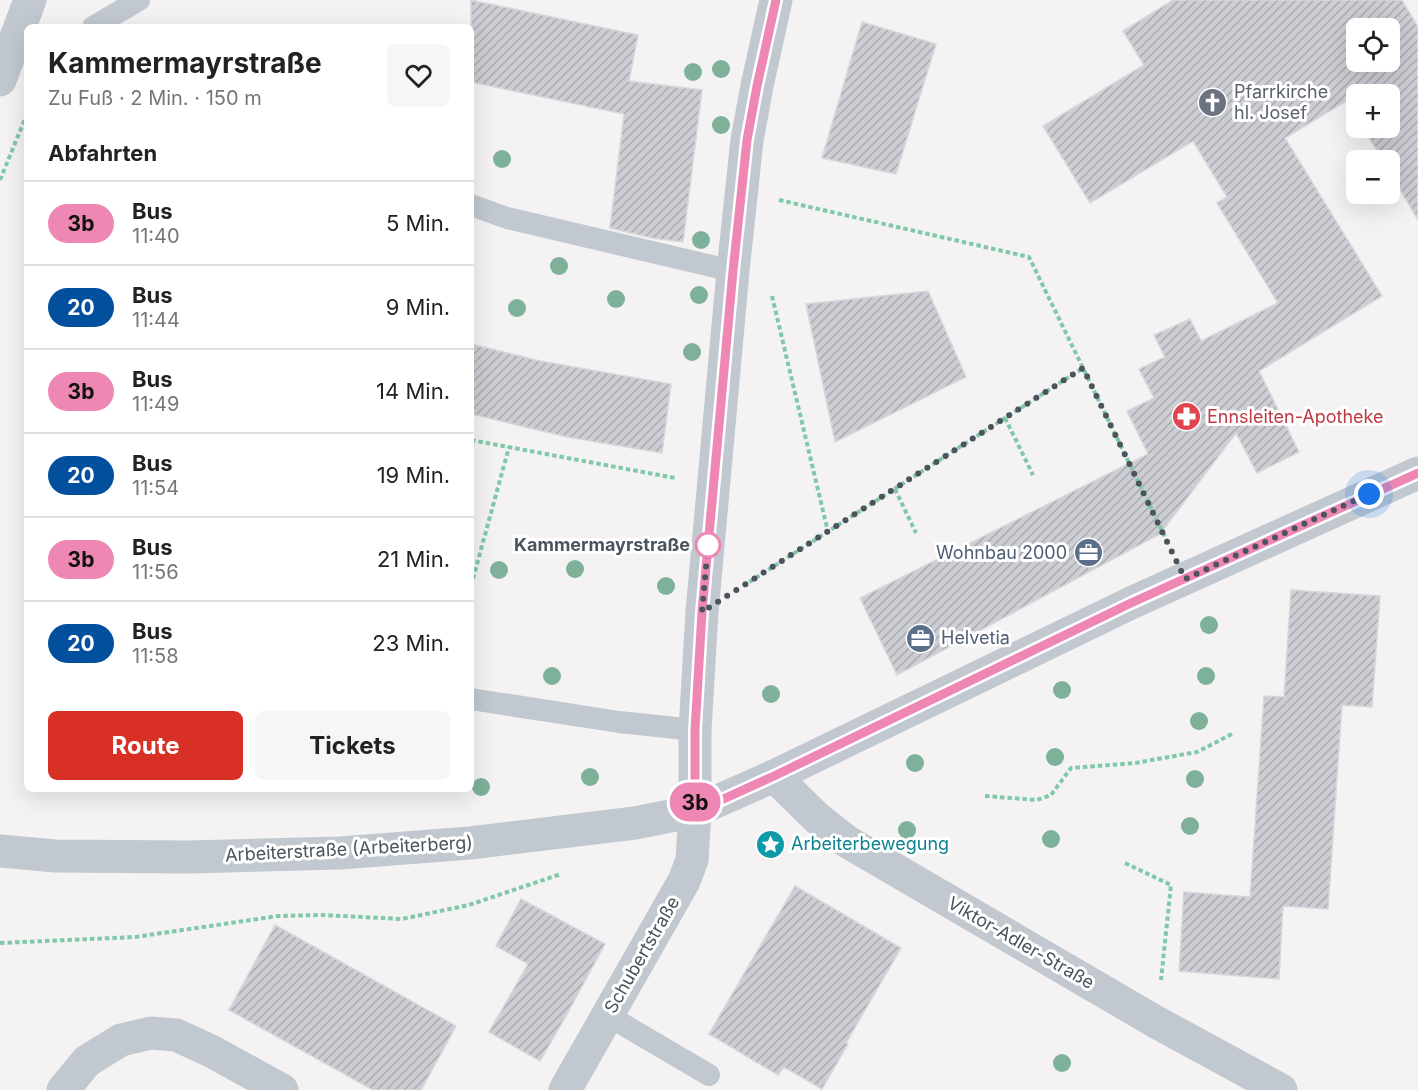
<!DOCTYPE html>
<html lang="de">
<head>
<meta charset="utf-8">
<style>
	:root { --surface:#fff; --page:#f6f6f6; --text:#222; --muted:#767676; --line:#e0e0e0; --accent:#d93025 }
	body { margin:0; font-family:Inter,sans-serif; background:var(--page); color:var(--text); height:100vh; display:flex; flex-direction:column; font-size:22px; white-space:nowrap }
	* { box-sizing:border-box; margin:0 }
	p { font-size:20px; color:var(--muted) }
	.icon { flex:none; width:33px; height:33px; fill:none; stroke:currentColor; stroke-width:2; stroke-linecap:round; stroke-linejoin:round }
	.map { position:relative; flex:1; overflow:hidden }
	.side { position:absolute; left:24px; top:24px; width:450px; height:768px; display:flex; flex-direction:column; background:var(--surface); border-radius:9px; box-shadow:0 6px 24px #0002 }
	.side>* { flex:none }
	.badge { padding:0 12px; border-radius:20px; font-size:21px; line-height:39px }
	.fabs { position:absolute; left:1346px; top:18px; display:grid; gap:12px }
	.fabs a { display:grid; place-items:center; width:54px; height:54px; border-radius:9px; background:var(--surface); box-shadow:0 6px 24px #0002; font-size:30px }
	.you { position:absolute; width:30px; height:30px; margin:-15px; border:4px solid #fff; border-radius:50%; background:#1a73e8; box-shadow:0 0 0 9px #1a73e833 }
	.map>.badge { position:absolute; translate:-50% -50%; box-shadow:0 0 0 3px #fff }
	h2 { padding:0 24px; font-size:22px; line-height:54px }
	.round { display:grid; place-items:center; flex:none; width:63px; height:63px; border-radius:9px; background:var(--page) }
	.head { display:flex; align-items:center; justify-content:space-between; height:102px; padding:0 24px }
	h1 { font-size:28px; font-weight:700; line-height:45px }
	.button { display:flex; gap:12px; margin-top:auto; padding:12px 24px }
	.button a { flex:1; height:69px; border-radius:9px; background:var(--accent); color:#fff; font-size:24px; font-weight:700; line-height:69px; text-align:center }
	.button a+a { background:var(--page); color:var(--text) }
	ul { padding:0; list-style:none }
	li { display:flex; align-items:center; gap:18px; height:84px; padding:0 24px; border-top:2px solid var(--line) }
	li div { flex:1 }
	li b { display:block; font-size:22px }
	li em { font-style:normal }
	li .badge { min-width:66px; font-weight:700; text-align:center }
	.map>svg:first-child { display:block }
	.building { fill:url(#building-hatch); stroke:#d6d8dc; stroke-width:1.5; fill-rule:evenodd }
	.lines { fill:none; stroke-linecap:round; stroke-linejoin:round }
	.path { stroke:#7fc9a8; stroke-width:4; stroke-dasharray:4.5 3; stroke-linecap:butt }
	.service { stroke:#c1c8cf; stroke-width:22 }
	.minor { stroke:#c1c8cf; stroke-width:33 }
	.tertiary { stroke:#c1c8cf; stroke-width:33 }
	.tree { fill:#7eb19a }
	.line-casing { stroke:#fff; stroke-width:14 }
	.line { stroke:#ef87b5; stroke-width:9 }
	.walk { stroke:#4b545e; stroke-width:6; stroke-dasharray:0 10.8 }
	.stop-dot { fill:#fff; stroke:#ef87b5; stroke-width:3 }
	.labels { text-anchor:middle; stroke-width:6; stroke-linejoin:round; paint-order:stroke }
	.worship-label { font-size:18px; fill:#5b616d; stroke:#fff; text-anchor:start }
	.health-label { font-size:18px; fill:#be3a42; stroke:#fff; text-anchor:start }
	.stop-label { font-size:18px; font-weight:bold; fill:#4b545e; stroke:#fff; text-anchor:end }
	.service-label { font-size:18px; fill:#4e5e75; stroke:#fff; text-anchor:end }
	.culture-label { font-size:18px; fill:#0d838f; stroke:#fff; text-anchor:start }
	.street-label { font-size:18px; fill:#4b545e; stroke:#fff }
</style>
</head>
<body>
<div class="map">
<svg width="1418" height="1090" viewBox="0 0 1418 1090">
	<defs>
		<pattern id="building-hatch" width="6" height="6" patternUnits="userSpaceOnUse" patternTransform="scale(1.5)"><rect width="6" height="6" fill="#ccced4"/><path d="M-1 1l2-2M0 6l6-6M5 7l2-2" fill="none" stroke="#a8aaaf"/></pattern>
	</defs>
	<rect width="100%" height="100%" fill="#f4f2f2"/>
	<path class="building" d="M 471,0 L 638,35 L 629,81 L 702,90 L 683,242 L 652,238 L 610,228 L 624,114 L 471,82 Z
		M 1173,0 L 1402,0 L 1418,27 L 1418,220 L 1389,171 L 1389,160 L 1383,160 L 1363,128 L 1389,128 L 1389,94 L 1356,94 L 1356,114 L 1348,100 L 1285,138 L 1382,296 L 1259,371 L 1299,452 L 1257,473 L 1236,433 L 1160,534 L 897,675 L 860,598 L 1148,454 L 1127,411 L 1154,398 L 1139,369 L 1165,357 L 1154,335 L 1190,319 L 1201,341 L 1278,303 L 1217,203 L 1227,197 L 1193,141 L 1090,203 L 1043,126 L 1144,65 L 1123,31 ZM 1356,28 L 1389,28 L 1389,62 L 1356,62 Z
		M 862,22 L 936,44 L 896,174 L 822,158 Z
		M 928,291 L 966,377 L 835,442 L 806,304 Z
		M 471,344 L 540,361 L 671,384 L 662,453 L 567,437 L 471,414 Z
		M 1291,590 L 1380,596 L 1372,707 L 1342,705 L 1328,909 L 1283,906 L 1279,979 L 1179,971 L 1184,892 L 1250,897 L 1264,696 L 1284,697 Z
		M 795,886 L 901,948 L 846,1043 L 848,1044 L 822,1089 L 784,1067 L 778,1075 L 709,1034 Z
		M 521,899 L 605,944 L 566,1016 L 540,1061 L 489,1032 L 528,964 L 496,946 Z
		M 275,925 L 456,1026 L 421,1090 L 373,1090 L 229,1010 Z"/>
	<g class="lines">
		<path class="path" d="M 0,180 L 27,114
			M 779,200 L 1029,257 L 1168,543
			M 772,296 L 828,532
			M 1005,418 L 1033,475
			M 471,440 L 675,478
			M 895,489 L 916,533
			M 471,586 L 509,447
			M 743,586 L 1083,368
			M 985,796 L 1037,800 L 1051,795 L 1071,768 L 1135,763 L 1197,752 L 1234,733
			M 1125,863 L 1171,885 L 1161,980
			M 0,943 L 135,937 L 278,916 L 321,915 L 402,919 L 469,905 L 561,874"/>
		<path class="service" d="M 93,27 L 139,0
			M 471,205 L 507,218 L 733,271
			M 471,699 L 619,722 L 695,730
			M 607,1015 L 709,1075"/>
		<path class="minor" d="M 774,776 L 817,818 L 846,841 L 1156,1022 L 1281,1090
			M 63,1090 L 87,1061 L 121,1040 L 151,1033 L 176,1035 L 211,1051 L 282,1090
			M 565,1090 L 684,881 L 692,860 L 695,811 L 695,730 L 702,612 L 733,271 L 747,140 L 757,86 L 776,0"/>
		<path class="tertiary" d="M 0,80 L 30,0
			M 0,851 L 55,856 L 189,857 L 340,853 L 470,843 L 635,823 L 695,811 L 774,776 L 1131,603 L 1418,473"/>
	</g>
	<g class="tree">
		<circle cx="721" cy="69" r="9"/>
		<circle cx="693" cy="72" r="9"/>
		<circle cx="721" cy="125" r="9"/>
		<circle cx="502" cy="159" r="9"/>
		<circle cx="701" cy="240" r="9"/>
		<circle cx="559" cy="266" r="9"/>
		<circle cx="699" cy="295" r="9"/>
		<circle cx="616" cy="299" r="9"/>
		<circle cx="517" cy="308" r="9"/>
		<circle cx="692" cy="352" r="9"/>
		<circle cx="575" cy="569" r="9"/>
		<circle cx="499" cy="570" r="9"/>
		<circle cx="666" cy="586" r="9"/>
		<circle cx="1209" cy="625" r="9"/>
		<circle cx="552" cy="676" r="9"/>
		<circle cx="1206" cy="676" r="9"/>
		<circle cx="1062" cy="690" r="9"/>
		<circle cx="771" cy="694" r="9"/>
		<circle cx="1199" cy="721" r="9"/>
		<circle cx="1055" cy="757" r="9"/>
		<circle cx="915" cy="763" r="9"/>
		<circle cx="590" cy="777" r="9"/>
		<circle cx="1195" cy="779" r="9"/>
		<circle cx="481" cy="787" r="9"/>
		<circle cx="1190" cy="826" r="9"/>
		<circle cx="907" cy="830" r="9"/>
		<circle cx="1051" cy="839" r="9"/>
		<circle cx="1062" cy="1063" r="9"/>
	</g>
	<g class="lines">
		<defs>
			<path id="line" d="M 776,0 L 757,86 L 747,140 L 733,271 L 702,612 L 695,730 L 695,812 L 774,776 L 1131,603 L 1418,473"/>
		</defs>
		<use href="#line" class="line-casing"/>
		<use href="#line" class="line"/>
		<path class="walk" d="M 708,545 L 702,612 L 1083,368 L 1185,579 L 1369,494"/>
	</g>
	<defs>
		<symbol id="church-disc" viewBox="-11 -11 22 22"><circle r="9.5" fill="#6b7280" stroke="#fff"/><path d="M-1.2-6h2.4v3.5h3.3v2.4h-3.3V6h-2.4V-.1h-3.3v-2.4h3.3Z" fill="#fff"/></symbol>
		<symbol id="pharmacy-disc" viewBox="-11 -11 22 22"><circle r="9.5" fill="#e0444e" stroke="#fff"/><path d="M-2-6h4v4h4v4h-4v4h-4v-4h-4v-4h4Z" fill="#fff"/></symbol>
		<symbol id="office-disc" viewBox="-11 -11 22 22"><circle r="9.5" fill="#5c6f8a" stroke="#fff"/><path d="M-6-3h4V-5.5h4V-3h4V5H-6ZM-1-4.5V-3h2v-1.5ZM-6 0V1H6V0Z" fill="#fff"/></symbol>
		<symbol id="sight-disc" viewBox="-11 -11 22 22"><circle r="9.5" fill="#0f9aa8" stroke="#fff"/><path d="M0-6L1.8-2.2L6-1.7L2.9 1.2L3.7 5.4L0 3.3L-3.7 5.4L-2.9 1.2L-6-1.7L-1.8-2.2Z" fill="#fff"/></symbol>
	</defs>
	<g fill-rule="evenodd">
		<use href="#church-disc" x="1196" y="86" width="33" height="33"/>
		<use href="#pharmacy-disc" x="1170" y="400" width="33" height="33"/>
		<use href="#office-disc" x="1072" y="536" width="33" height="33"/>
		<use href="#office-disc" x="904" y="622" width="33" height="33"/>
		<use href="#sight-disc" x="754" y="828" width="33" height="33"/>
	</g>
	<circle class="stop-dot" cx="708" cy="545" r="12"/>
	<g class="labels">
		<g class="worship-label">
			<text x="1234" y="98">Pfarrkirche<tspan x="1234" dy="21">hl. Josef</tspan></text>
		</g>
		<g class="health-label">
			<text x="1207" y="423">Ennsleiten-Apotheke</text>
		</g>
		<g class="stop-label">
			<text x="690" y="551">Kammermayrstraße</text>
		</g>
		<g class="service-label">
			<text x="1067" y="559">Wohnbau 2000</text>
			<text x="941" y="644" text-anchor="start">Helvetia</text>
		</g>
		<g class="culture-label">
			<text x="791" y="850">Arbeiterbewegung</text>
		</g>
		<g class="street-label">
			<text transform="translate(349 849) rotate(-3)" y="6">Arbeiterstraße (Arbeiterberg)</text>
			<text transform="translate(1021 943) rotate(30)" y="6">Viktor-Adler-Straße</text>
			<text transform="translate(642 955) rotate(-60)" y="6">Schubertstraße</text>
		</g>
	</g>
</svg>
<div class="fabs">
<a><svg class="icon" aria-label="locate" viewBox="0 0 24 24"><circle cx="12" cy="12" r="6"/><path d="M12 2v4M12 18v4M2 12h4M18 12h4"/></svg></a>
<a>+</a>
<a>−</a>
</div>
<div class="you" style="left:1369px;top:494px"></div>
<b class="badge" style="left:695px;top:802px;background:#ef87b5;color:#111">3b</b>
<section class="side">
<div class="head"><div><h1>Kammermayrstraße</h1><p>Zu Fuß · 2 Min. · 150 m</p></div><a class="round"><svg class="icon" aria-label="heart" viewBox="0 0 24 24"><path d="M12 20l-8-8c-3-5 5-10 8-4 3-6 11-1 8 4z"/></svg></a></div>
<h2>Abfahrten</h2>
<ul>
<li><span class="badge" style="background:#ef87b5;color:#111">3b</span><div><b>Bus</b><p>11:40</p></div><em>5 Min.</em></li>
<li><span class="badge" style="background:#024f9e;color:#fff">20</span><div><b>Bus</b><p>11:44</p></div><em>9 Min.</em></li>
<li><span class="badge" style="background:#ef87b5;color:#111">3b</span><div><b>Bus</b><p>11:49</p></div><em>14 Min.</em></li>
<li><span class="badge" style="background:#024f9e;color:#fff">20</span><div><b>Bus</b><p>11:54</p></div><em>19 Min.</em></li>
<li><span class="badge" style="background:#ef87b5;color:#111">3b</span><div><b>Bus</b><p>11:56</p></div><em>21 Min.</em></li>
<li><span class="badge" style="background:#024f9e;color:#fff">20</span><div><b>Bus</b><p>11:58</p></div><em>23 Min.</em></li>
</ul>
<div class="button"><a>Route</a><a>Tickets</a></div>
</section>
</div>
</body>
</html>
